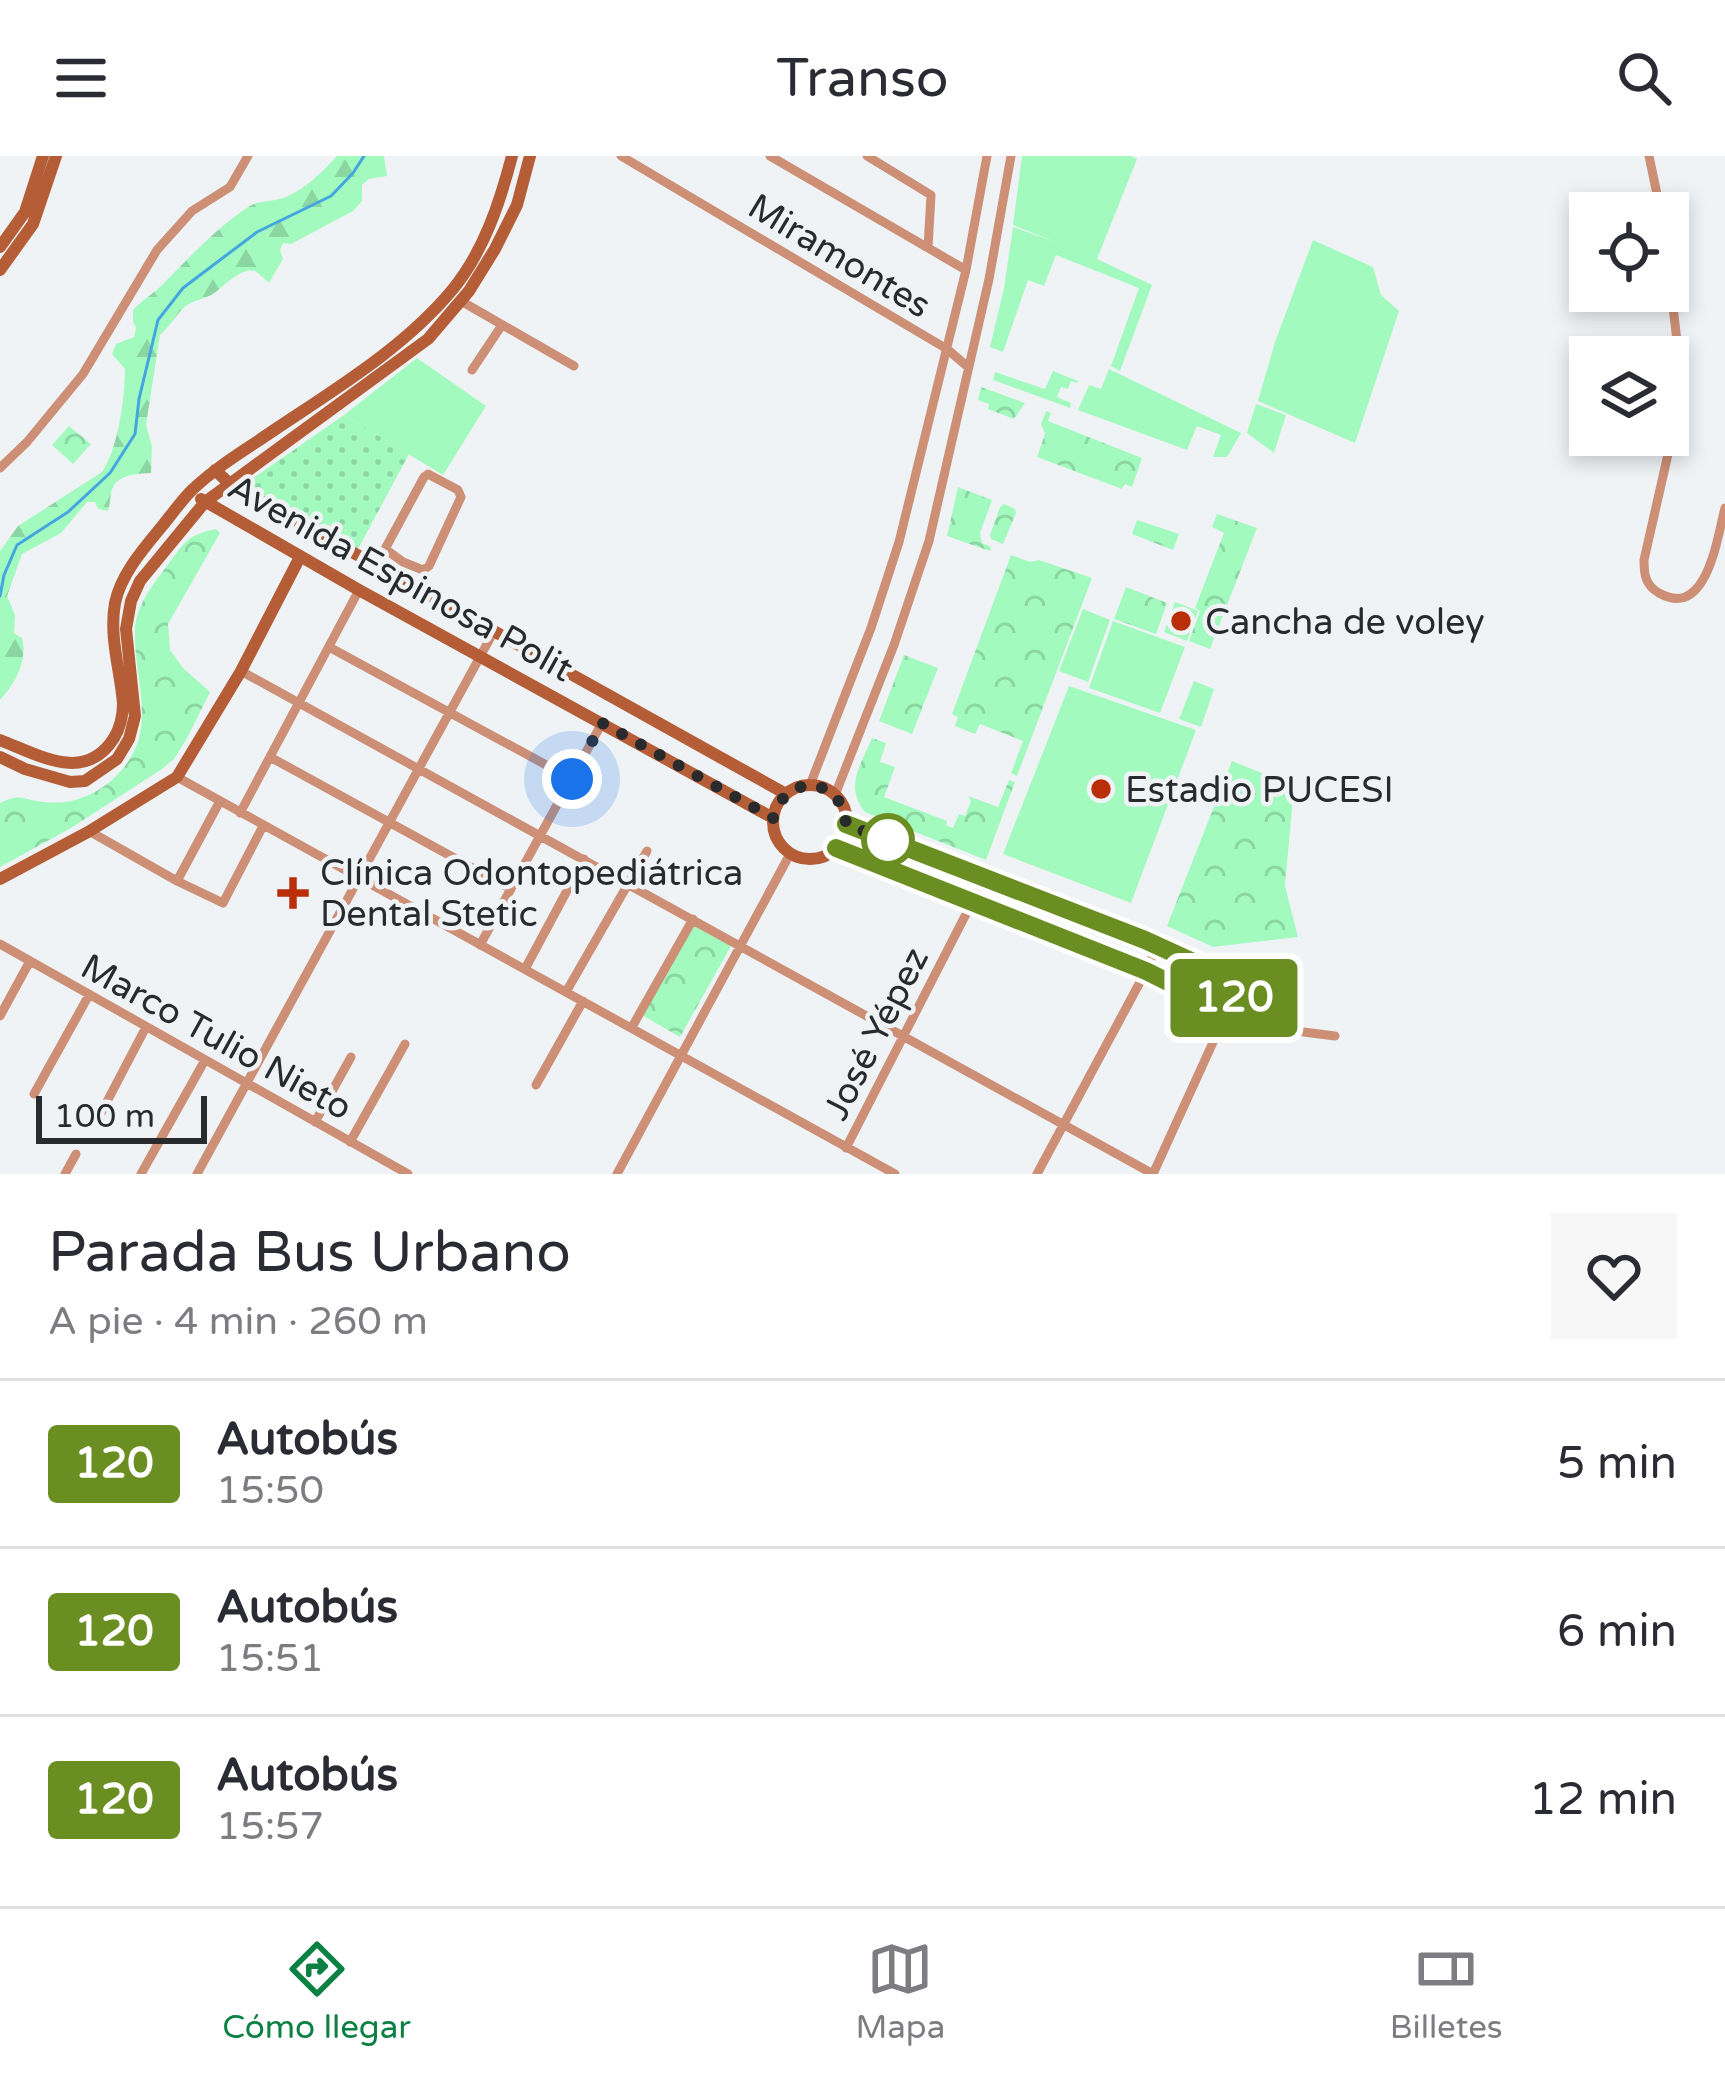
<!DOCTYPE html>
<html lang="es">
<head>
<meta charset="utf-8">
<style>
	:root { --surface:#fff; --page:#f7f7f7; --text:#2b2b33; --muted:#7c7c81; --line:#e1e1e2; --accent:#0b8043 }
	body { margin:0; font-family:"Varela Round",sans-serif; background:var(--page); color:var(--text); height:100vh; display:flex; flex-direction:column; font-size:45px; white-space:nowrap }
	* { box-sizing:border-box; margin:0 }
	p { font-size:39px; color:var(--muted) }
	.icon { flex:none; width:66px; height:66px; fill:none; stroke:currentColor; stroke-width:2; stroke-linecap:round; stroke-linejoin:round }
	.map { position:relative; height:1018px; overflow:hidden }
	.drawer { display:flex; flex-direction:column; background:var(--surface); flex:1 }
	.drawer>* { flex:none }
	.badge { padding:0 24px; border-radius:9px; font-size:42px; line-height:78px }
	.controls { position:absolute; left:1569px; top:36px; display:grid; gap:24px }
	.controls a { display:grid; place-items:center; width:120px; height:120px; border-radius:0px; background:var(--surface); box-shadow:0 6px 18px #0003; font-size:60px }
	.scale { position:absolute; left:36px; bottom:30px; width:171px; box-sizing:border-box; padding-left:12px; border:6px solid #292a2b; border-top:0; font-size:33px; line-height:42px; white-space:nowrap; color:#292a2b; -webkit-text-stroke:9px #f0f3f6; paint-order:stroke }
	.you { position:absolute; width:60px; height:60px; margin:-30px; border:9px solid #fff; border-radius:50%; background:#1a73e8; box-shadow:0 0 0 18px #1a73e833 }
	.map>.badge { position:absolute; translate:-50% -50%; box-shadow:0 0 0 6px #fff }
	.round { display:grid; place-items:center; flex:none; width:126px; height:126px; border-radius:0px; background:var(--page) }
	.headline { display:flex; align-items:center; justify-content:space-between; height:204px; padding:0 48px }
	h1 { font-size:57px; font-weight:600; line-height:90px }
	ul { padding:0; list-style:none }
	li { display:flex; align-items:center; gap:36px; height:168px; padding:0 48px; border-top:3px solid var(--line) }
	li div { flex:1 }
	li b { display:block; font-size:45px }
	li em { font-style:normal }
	li .badge { min-width:132px; font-weight:700; text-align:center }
	header { display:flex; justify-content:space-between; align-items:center; height:156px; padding:0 48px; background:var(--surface); font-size:54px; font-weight:600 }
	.tabs { display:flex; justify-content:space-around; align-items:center; height:168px; border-top:3px solid var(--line); background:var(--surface); font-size:33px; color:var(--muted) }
	.tabs a { display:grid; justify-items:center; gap:6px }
	.tabs .current { color:var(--accent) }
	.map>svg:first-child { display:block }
	.grass { fill:#a3fabf }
	.forest { fill:url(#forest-firs) }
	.park { fill:url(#park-crowns) }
	.garden { fill:url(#garden-dots) }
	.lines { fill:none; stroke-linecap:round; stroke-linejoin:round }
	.stream { stroke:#45a5e0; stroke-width:3 }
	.street { stroke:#cd9077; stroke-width:9 }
	.secondary { stroke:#b55d37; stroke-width:12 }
	.line-casing { stroke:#fff; stroke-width:27 }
	.line { stroke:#6b8e23; stroke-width:18 }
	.walk { stroke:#292a2b; stroke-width:12; stroke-dasharray:0 21.6 }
	.poi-dot { fill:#ba2f0a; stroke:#f0f3f6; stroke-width:4.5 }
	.stop-dot { fill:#fff; stroke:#6b8e23; stroke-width:6 }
	.labels { text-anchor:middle; stroke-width:9; stroke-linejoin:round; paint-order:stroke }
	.street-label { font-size:36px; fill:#292a2b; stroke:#f0f3f6 }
	.poi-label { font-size:36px; fill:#292a2b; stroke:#f0f3f6; text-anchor:start }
</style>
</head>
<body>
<header><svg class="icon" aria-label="menu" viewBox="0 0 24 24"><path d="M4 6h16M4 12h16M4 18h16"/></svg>Transo<svg class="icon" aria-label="search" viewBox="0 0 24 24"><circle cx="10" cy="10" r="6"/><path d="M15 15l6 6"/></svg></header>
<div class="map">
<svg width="1725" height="1018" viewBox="0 0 1725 1018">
	<defs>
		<pattern id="forest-firs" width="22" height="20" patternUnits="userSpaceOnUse" patternTransform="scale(3)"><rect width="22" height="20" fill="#a3fabf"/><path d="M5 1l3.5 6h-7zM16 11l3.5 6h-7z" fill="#8cd6a4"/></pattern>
		<pattern id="park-crowns" width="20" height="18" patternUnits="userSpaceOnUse" patternTransform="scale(3)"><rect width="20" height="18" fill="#a3fabf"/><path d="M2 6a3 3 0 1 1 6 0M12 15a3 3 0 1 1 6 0" fill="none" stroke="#8cd6a4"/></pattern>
		<pattern id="garden-dots" width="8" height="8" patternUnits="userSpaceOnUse" patternTransform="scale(3)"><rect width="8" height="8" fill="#a3fabf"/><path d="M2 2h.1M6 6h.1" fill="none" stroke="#8cd6a4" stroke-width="1.8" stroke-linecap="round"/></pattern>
	</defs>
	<rect width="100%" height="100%" fill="#f0f3f6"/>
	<path class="grass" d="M 1022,0 L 1131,0 L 1137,3 L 1097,103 L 1152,129 L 1120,215 L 1111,210 L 1139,132 L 1056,99 L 1044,130 L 1028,124 L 1003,196 L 990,191 L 1004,132 L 1013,71 L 1055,86 L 1013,69 Z
		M 1313,84 L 1373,111 L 1381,139 L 1399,155 L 1355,287 L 1258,245 L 1275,186 Z
		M 417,202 L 486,250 L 443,319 L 344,259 Z
		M 1109,213 L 1241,277 L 1227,301 L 1213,301 L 1221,279 L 1197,270 L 1187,294 L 1078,254 L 1089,229 L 1101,233 Z
		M 1053,215 L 1078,225 L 1077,227 L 1071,225 L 1068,233 L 1061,231 L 1057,241 L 1071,247 L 1070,252 L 993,224 L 995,216 L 1045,233 Z
		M 1256,248 L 1286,259 L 1274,297 L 1247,277 Z
		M 1175,446 L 1198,455 L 1187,485 L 1164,476 Z
		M 1083,453 L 1110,464 L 1088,526 L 1059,515 Z
		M 1113,465 L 1185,491 L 1160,557 L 1089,532 Z
		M 1194,525 L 1214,533 L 1201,571 L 1179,563 Z
		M 1069,530 L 1196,574 L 1131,747 L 1003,698 Z"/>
	<path class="forest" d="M 337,0 L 384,0 L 387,20 L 369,23 L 362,29 L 362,45 L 353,55 L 291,88 L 283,87 L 280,94 L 283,103 L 269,127 C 268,126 256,115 255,115 C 241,111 223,131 213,138 C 204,143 194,144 186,150 C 178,156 170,170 160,179 L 146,269 L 152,290 L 151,317 C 136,318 115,318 111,337 C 110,343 110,349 108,355 L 98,353 L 95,346 L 87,346 L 61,377 L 22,398 L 7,440 L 15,459 L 14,477 L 22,482 C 28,505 15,527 0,544 L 0,395 L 18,370 L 102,316 C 118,293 125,241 125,213 L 112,198 L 116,188 L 134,181 L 136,172 L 133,166 L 133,154 C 142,144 153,138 162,129 C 189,102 215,73 248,51 C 258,45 264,46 275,44 C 298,40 322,17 337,0 Z"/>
	<path class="park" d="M 981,231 L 1025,247 L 1014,263 L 988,253 L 989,248 L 978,244 Z
		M 1046,255 L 1051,257 L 1048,265 L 1142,302 L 1132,331 L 1125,328 L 1122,333 L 1037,301 L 1045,278 L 1041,268 Z
		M 69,270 L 91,288 L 73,308 L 52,289 Z
		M 958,331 L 992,344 L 980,377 L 982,387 L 991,391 L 990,395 L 947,380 Z
		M 1004,348 L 1015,353 L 1016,357 L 1003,388 L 991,383 L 990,379 L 1000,351 Z
		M 1217,358 L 1257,372 L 1210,493 L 1189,485 L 1200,455 L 1195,452 L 1224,377 L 1212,371 Z
		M 1137,364 L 1179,378 L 1173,394 L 1132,378 Z
		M 216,373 L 220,377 L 168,468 L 170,494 L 183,512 L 210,536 L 187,582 L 174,603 L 162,613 L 71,672 L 0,711 L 0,647 C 23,636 21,644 44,646 C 70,649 92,641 112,624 C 162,579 134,530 135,476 C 135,451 152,429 167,410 C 184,387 187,379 216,373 Z
		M 1011,399 L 1030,406 L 1039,404 L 1092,422 L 1017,620 L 1011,617 L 1023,585 L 980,568 L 975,578 L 955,570 L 958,561 L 952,558 Z
		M 1126,431 L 1167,447 L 1156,478 L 1114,463 Z
		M 904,499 L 938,512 L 912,578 L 879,565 Z
		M 872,582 L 886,587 L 880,606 L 895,611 L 884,641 L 947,665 L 946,669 L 953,672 L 959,658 L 965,660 L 971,645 L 968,640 L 998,651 L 1009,624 L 1015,626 L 986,704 L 865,656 C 844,630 861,609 872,582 Z
		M 1232,605 L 1294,630 L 1285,730 L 1298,781 L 1213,791 L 1167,770 Z
		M 691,768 L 731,790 L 680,881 L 640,858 Z"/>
	<path class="garden" d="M 344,259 L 409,298 L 358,393 L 243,329 Z"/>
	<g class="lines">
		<path class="stream" d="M 0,440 L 4,419 L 17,389 L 68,356 L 110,317 L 135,278 L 139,243 L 158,164 L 183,132 L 257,76 L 331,40 L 353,17 L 364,0"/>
		<path class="street" d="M 621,0 L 947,193 L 968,211
			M 770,0 L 966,114
			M 867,0 L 931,39 L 928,92
			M 1649,0 L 1661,57
			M 1668,108 L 1677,185 L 1676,263 L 1644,404 C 1644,418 1645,429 1659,437 C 1707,464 1717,382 1725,352
			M 461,145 L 574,210
			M 472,214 L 502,169
			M 0,312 L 27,286 L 83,218 L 157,94 L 192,55 L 230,31 L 248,0
			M 428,318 L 458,334 L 461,341 L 429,410 L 423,414 L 403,406 L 385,393 L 424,321 Z
			M 329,491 L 572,623
			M 241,515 L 1153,1018 L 1230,849
			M 270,601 L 511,733
			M 177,621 L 895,1018
			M 810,629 L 871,472 L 899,386 L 966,114 L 987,0
			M 835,639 L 894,489 L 929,385 L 989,123 L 1011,0
			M 240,657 L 359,434
			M 89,675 L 177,725 L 223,747 L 263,670
			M 177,725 L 220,645
			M 0,788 L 408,1018
			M 480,789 L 602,567
			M 525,813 L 584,703
			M 566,836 L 647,695
			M 0,860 L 30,805
			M 1224,866 L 1335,880
			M 632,871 L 693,763
			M 536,929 L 583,845
			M 34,938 L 89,839
			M 101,957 L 146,871
			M 315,966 L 351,901
			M 350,986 L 405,888
			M 846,992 L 984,723
			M 65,1018 L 76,998
			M 141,1018 L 205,904
			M 197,1018 L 493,477
			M 617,1018 L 790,698
			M 1037,1018 L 1146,815 L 1157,789"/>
		<path class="secondary" d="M 0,91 L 25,56 L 43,0
			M 0,114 L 33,68 L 56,0
			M 215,314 L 230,328 L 786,638
			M 201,343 L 359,434 L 773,662
			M 0,584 C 39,599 85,628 114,582 C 120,572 123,559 123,547 C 120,513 109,481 115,447 C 121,418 144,392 163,369 C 172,358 181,345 192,334 C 212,315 235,300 258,285 C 325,239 401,196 453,133 C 484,95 500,46 512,0
			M 0,601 L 25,613 L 70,626 L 85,625 L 117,603 L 129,583 L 135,560 L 126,473 L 131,445 L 140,425 L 205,346 L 428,183 L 469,135 L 495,93 L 517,49 L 530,0
			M773 666a37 37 0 1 1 74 0a37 37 0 1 1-74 0Z
			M 835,692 L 1146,815 L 1216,850 L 1230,849 L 1234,841 L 1233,826 L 1228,822 L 1145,784 L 846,668
			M 0,723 L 88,676 L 177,621 L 241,515 L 300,401"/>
	</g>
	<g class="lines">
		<defs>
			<path id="line" d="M 836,692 L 1146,815 L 1216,850 L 1230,849 L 1234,841 L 1233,826 L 1228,822 L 1145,784 L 846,668"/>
		</defs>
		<use href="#line" class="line-casing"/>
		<use href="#line" class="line"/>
		<path class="walk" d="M 572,623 L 602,567 L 773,662 C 786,616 842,620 846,668 L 899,689 L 888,684"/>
	</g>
	<g class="poi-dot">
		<circle cx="1181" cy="465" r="12"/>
		<circle cx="1101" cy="633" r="12"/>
		<path d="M287 719h12v12h12v12h-12v12h-12v-12h-12v-12h12z"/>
	</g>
	<circle class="stop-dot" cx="888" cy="684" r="24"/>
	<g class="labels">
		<g class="street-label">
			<text transform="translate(840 99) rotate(31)" y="13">Miramontes</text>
			<text transform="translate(401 421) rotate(29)" y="13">Avenida Espinosa Polit</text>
			<text transform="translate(875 877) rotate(-63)" y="13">José Yépez</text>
			<text transform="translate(217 880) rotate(29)" y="13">Marco Tulio Nieto</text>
		</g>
		<g class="poi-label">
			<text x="1205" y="478">Cancha de voley</text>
			<text x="1125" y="646">Estadio PUCESI</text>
			<text x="320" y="729">Clínica Odontopediátrica<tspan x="320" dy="41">Dental Stetic</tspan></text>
		</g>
	</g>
</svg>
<div class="controls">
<a><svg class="icon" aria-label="locate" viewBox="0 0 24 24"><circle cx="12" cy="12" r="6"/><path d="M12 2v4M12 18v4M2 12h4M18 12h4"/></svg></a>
<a><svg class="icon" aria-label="layers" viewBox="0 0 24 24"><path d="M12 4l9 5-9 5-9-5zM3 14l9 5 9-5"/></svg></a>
</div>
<div class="scale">100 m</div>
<div class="you" style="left:572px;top:623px"></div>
<b class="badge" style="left:1234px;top:842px;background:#6b8e23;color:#fff">120</b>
</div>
<section class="drawer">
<div class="headline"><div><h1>Parada Bus Urbano</h1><p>A pie · 4 min · 260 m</p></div><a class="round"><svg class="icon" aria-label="heart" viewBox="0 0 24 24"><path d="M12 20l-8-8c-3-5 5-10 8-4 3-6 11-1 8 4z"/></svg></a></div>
<ul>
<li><span class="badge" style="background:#6b8e23;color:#fff">120</span><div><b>Autobús</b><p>15:50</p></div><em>5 min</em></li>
<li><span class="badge" style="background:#6b8e23;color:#fff">120</span><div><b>Autobús</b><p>15:51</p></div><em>6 min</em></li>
<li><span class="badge" style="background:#6b8e23;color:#fff">120</span><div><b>Autobús</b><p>15:57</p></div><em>12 min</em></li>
</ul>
</section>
<nav class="tabs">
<a class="current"><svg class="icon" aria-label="directions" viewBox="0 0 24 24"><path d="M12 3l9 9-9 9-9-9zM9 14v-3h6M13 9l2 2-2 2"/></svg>Cómo llegar</a>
<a><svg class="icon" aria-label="map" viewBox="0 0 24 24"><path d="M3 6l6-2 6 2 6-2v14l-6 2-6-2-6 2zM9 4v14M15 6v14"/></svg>Mapa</a>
<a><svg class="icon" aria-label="tickets" viewBox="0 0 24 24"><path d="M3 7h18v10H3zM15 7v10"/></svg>Billetes</a>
</nav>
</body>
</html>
